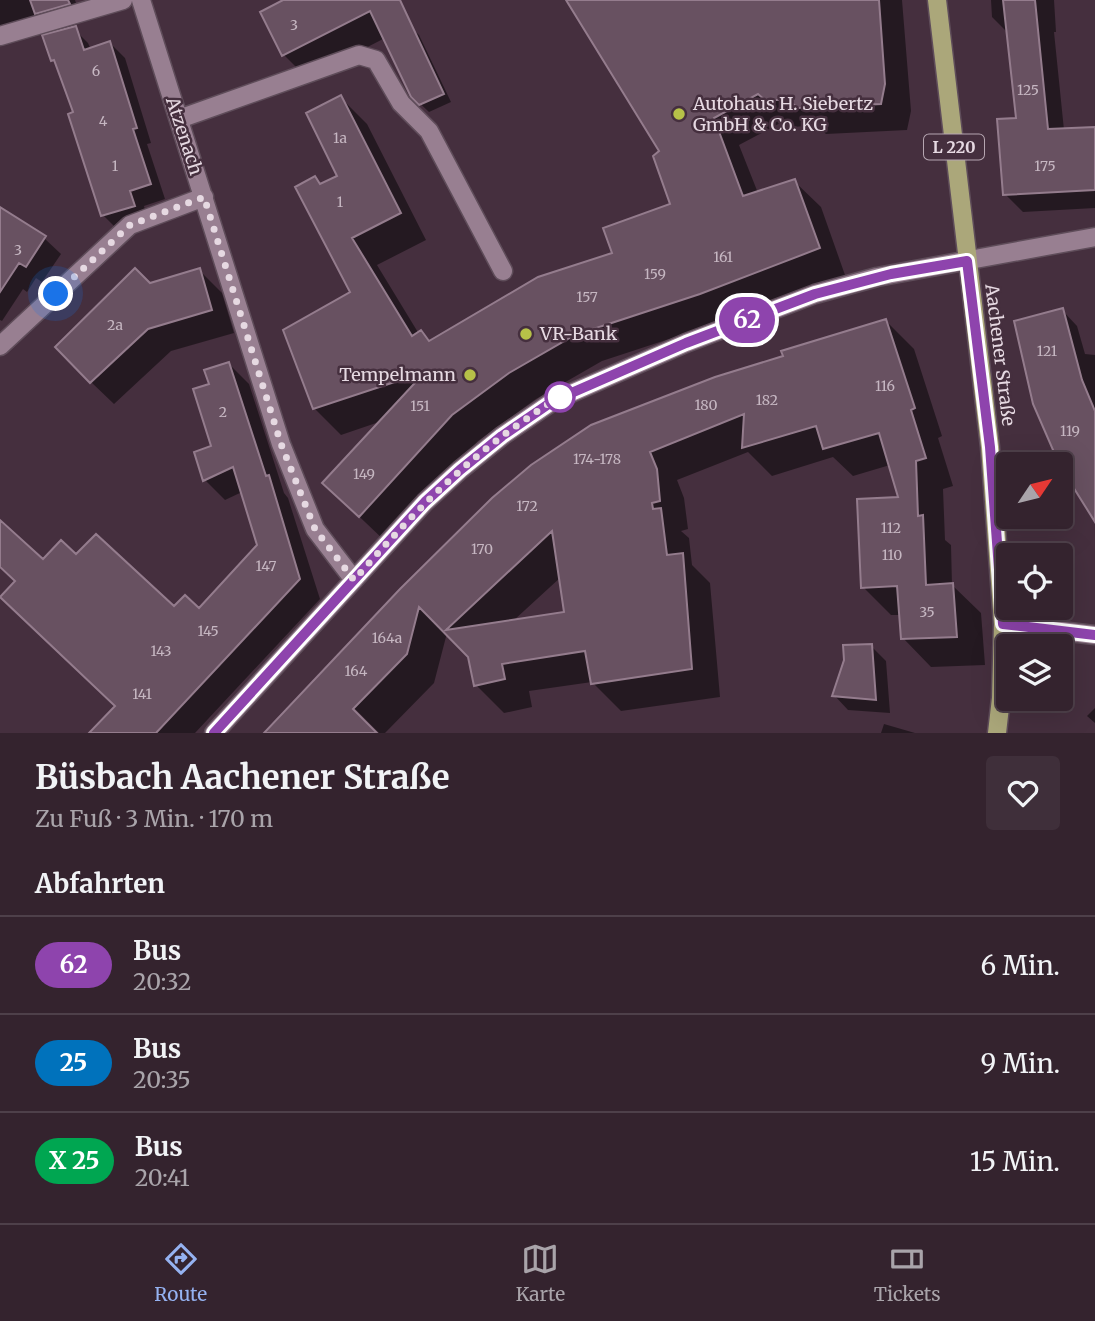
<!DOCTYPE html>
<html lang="de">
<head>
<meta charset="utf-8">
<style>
	:root { --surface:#34232e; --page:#3f2f3a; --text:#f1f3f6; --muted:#a9a4aa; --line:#4e404a; --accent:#95b2f1 }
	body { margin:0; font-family:Merriweather,serif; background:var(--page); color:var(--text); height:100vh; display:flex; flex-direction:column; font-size:26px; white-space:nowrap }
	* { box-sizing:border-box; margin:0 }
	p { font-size:23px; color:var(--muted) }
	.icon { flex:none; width:38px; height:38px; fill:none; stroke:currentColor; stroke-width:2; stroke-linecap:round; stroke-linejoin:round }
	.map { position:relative; height:733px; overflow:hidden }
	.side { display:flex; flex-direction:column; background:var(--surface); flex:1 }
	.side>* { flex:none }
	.badge { padding:0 14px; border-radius:23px; font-size:24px; line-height:46px }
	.needle { width:46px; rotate:55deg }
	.fabs { position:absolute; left:996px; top:452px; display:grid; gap:14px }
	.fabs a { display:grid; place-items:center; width:77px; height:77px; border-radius:7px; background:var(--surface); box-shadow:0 7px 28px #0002,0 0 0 2px var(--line); font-size:35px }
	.you { position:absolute; width:35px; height:35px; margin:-18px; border:5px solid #fff; border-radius:50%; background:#1a73e8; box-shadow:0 0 0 10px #1a73e833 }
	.map>.badge { position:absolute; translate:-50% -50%; box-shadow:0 0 0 4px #fff }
	h2 { padding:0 35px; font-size:26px; line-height:63px }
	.round { display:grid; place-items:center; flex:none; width:74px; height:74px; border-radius:7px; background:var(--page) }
	.summary { display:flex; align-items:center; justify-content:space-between; height:119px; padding:0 35px }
	h1 { font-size:33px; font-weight:700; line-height:52px }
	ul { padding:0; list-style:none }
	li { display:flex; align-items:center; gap:21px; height:98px; padding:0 35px; border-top:2px solid var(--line) }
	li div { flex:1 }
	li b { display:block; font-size:26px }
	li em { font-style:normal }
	li .badge { min-width:77px; font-weight:700; text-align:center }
	.tabs { display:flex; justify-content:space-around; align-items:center; height:98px; border-top:2px solid var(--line); background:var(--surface); font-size:19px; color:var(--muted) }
	.tabs a { display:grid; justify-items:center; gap:4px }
	.tabs .active { color:var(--accent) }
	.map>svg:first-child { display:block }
	.shadow { fill:#0007; fill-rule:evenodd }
	.building { fill:#685161; stroke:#947c8d; stroke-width:2; fill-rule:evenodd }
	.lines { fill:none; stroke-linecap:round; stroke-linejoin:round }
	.minor-casing { stroke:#5f4d5a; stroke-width:21 }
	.major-casing { stroke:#5f4d5a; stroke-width:21 }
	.minor { stroke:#987f91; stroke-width:18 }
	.major { stroke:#aba77a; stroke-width:18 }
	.line-casing { stroke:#fff; stroke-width:16 }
	.line { stroke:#8e44ad; stroke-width:10 }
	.walk { stroke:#e6d9e2; stroke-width:7; stroke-dasharray:0 12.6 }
	.poi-dot { fill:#b6c148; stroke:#452f3e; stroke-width:2.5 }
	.stop-dot { fill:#fff; stroke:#8e44ad; stroke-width:3.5 }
	.labels { text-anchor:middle; stroke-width:5; stroke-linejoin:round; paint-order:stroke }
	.number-label { font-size:14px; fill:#c6b7c2 }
	.shield { fill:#452f3e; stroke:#b6a6b1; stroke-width:2 }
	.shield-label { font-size:16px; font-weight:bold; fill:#e6d9e2 }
	.poi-label { font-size:18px; fill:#e6d9e2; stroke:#452f3e; text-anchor:start }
	.street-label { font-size:18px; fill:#e6d9e2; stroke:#452f3e }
</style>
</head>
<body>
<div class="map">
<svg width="1095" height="733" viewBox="0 0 1095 733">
	<rect width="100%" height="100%" fill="#452f3e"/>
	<path class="shadow" d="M 0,0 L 75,0 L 81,19 L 0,39 Z
		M 287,0 L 382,0 L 419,35 L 451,102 L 429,112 L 412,96 L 385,38 L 307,78 L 284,55 Z
		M 568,0 L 902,0 L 911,111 L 907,130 L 826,134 L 815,125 L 794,127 L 786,120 L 739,145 L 758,193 L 794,181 L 821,207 L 845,275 L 727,320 L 602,361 L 536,399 L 478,441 L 386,542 L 324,483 L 382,421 L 341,435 L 314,408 L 352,293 L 314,178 L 322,185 L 340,176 L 341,98 L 367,124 L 426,240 L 377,265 L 419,334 L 421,332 L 431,342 L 614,254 L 673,205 L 662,152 Z
		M 991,0 L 1054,0 L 1056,32 L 1054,32 L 1064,130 L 1095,129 L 1095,208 L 1023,212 L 1005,194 L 1018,119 L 1008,33 L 992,17 Z
		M 73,28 L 88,43 L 91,50 L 110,43 L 125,58 L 151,143 L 147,144 L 165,199 L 144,206 L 148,221 L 118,230 L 103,215 L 75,113 L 58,65 L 52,60 Z
		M 0,214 L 44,238 L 61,254 L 42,282 L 36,278 L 27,292 L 23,289 L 2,321 L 0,320 Z
		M 199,270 L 222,293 L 234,333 L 171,351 L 114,404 L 91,382 L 150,285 Z
		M 1062,310 L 1077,326 L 1085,354 L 1095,355 L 1095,514 Z
		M 886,321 L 914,349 L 942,436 L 938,438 L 953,486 L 943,489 L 945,540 L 951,545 L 952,585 L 981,613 L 985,665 L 931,667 L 903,638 L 901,615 L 891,615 L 863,587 L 900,499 L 890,465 L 853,476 L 833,457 L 772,476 L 748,452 L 677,480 L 684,498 L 688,529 L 681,531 L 689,538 L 692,565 L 710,583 L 720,697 L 621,711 L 592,682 L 529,691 L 532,707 L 504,713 L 476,685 L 469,656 L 447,633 L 434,683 L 385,733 L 379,733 L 348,702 L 346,704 L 374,733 L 266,733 L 402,590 L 785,357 ZM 561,577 L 566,614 L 513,621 Z
		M 229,364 L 249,384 L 284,493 L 288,498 L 320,599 L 195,733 L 144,733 L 22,617 L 17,582 L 0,566 L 0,539 L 43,561 L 76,557 L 174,609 L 199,610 L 259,545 L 242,492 L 225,500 L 205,480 L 213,447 L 211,385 Z
		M 871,646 L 886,661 L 890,713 L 848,710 L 834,695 Z
		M 1095,708 L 1095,723 L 1087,716 Z
		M 884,724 L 915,733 L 881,733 Z"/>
	<path class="building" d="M 30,0 L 68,0 L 70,4 L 35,14 Z
		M 283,0 L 400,0 L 444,94 L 419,105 L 411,97 L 370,11 L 282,56 L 260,12 Z
		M 566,0 L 879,0 L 885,84 L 881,104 L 798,108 L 787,99 L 766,101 L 758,94 L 714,118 L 743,196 L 795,179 L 820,248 L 700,294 L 575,335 L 509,373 L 452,415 L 359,517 L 322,483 L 425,372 L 313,409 L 283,330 L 350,292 L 295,187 L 315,176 L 320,184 L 337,176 L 306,113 L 341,95 L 401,213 L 352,238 L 412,336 L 421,330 L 429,341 L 538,277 L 612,253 L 603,228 L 670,204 L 653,156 L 659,151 Z
		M 1003,0 L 1035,0 L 1048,129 L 1095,127 L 1095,190 L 1003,195 L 997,119 L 1016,118 Z
		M 76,26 L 84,50 L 110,41 L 137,128 L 133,129 L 151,184 L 130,191 L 135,206 L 101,216 L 68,114 L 73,112 L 54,60 L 51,61 L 42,35 Z
		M 0,207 L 46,236 L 26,267 L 19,263 L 0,292 Z
		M 135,268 L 150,283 L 200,268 L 212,310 L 148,329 L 90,383 L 55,347 Z
		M 1063,308 L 1082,380 L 1095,411 L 1095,522 L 1060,466 L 1033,404 L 1014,321 Z
		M 886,319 L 915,408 L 911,410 L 926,458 L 916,461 L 918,516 L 923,515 L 926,585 L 953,583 L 957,637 L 901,639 L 897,586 L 861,588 L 857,499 L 898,497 L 879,433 L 823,449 L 816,426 L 742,448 L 744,414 L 650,452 L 657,469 L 660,501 L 652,503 L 653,509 L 661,508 L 667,555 L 683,553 L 692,669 L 591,684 L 585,651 L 502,664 L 505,679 L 474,686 L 468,657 L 419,607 L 407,654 L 353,709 L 377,733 L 264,733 L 400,589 L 492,498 L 531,465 L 591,425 L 715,377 L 783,356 L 781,351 ZM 552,531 L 564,612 L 446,630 Z
		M 229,362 L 266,476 L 269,475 L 300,579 L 156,733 L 89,733 L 115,706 L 0,597 L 15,581 L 0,567 L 0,520 L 43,559 L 61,540 L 76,554 L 96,534 L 174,606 L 185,595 L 199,608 L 257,545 L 233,467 L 203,481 L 194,452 L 211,446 L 193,389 L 209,384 L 204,370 Z
		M 872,644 L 876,700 L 832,696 L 844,660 L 843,645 Z"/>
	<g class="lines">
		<defs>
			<path id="minor" d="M 141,0 L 281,444 L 315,529 L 354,580
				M 0,36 L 123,0
				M 179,119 L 359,55 L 376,60 L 401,103 L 429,131 L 503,271
				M 0,346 L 130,225 L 204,197
				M 1003,624 L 1095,635
				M 214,733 L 425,502 L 460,470 L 502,436 L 553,401 L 686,343 L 815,294 L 877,277 L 1095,237"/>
			<path id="major" d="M 937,0 L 990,447 L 1003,624 L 1001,698 L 997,733"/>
		</defs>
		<use href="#minor" class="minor-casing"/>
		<use href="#major" class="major-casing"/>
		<use href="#minor" class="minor"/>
		<use href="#major" class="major"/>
	</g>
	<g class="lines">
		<defs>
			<path id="line" d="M 214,733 L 425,502 L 460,470 L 502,436 L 553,401 L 686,343 L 815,294 L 891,274 L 967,261 L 990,447 L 1003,624 L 1095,635"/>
		</defs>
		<use href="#line" class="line-casing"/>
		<use href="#line" class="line"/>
		<path class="walk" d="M 56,294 L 130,225 L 204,197 L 281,444 L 315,529 L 354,580 C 405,522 456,468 519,424 C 533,415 546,404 560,397"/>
	</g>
	<g class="poi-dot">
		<circle cx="679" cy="114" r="7"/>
		<circle cx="526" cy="334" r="7"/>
		<circle cx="470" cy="375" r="7"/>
	</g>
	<circle class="stop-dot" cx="560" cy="397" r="14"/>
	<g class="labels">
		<g class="number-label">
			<text x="294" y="30">3</text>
			<text x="96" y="76">6</text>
			<text x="1028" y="95">125</text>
			<text x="103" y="126">4</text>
			<text x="340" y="143">1a</text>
			<text x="115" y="171">1</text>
			<text x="1045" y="171">175</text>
			<text x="340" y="207">1</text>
			<text x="18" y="255">3</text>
			<text x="723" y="262">161</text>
			<text x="655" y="279">159</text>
			<text x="587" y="302">157</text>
			<text x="115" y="330">2a</text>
			<text x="1047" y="356">121</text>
			<text x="885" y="391">116</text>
			<text x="767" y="405">182</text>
			<text x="706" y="410">180</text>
			<text x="420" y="411">151</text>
			<text x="223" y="417">2</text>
			<text x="1070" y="436">119</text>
			<text x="597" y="464">174-178</text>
			<text x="364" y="479">149</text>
			<text x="527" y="511">172</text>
			<text x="891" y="533">112</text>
			<text x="482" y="554">170</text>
			<text x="892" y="560">110</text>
			<text x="266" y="571">147</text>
			<text x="927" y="617">35</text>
			<text x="208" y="636">145</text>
			<text x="387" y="643">164a</text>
			<text x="161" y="656">143</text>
			<text x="356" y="676">164</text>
			<text x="142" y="699">141</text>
		</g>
		<rect class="shield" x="924" y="134.5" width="60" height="25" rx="5"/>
		<g class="shield-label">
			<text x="954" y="153">L 220</text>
		</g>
		<g class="poi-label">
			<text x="693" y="110">Autohaus H. Siebertz<tspan x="693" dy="21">GmbH &amp; Co. KG</tspan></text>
			<text x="540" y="340">VR-Bank</text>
			<text x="456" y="381" text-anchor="end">Tempelmann</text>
		</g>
		<g class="street-label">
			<text transform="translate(184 136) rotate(72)" y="6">Atzenach</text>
			<text transform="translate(1000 355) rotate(83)" y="6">Aachener Straße</text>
		</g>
	</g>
</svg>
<div class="fabs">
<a><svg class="needle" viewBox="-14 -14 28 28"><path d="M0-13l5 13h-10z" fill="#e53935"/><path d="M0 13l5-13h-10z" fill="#a9a4aa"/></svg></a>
<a><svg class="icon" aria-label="locate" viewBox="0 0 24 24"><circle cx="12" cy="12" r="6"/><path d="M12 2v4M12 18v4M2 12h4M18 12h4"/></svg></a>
<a><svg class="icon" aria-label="layers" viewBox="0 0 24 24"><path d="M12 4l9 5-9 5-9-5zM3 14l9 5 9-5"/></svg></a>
</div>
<div class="you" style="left:56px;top:294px"></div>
<b class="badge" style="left:747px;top:320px;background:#8e44ad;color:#fff">62</b>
</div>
<section class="side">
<div class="summary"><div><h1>Büsbach Aachener Straße</h1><p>Zu Fuß · 3 Min. · 170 m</p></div><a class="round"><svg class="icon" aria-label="heart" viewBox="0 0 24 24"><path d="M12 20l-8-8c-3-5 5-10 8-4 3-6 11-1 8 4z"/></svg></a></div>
<h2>Abfahrten</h2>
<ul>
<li><span class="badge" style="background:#8e44ad;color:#fff">62</span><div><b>Bus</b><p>20:32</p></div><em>6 Min.</em></li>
<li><span class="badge" style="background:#0072bc;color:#fff">25</span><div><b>Bus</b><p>20:35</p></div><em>9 Min.</em></li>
<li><span class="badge" style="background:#00a651;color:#fff">X 25</span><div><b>Bus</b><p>20:41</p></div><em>15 Min.</em></li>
</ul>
</section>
<nav class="tabs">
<a class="active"><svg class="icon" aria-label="directions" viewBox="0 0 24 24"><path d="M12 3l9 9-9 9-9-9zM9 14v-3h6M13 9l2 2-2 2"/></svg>Route</a>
<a><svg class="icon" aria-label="map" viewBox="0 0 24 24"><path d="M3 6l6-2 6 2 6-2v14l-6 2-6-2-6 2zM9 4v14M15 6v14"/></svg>Karte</a>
<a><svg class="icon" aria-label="tickets" viewBox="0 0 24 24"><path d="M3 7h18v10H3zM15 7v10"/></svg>Tickets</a>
</nav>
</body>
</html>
